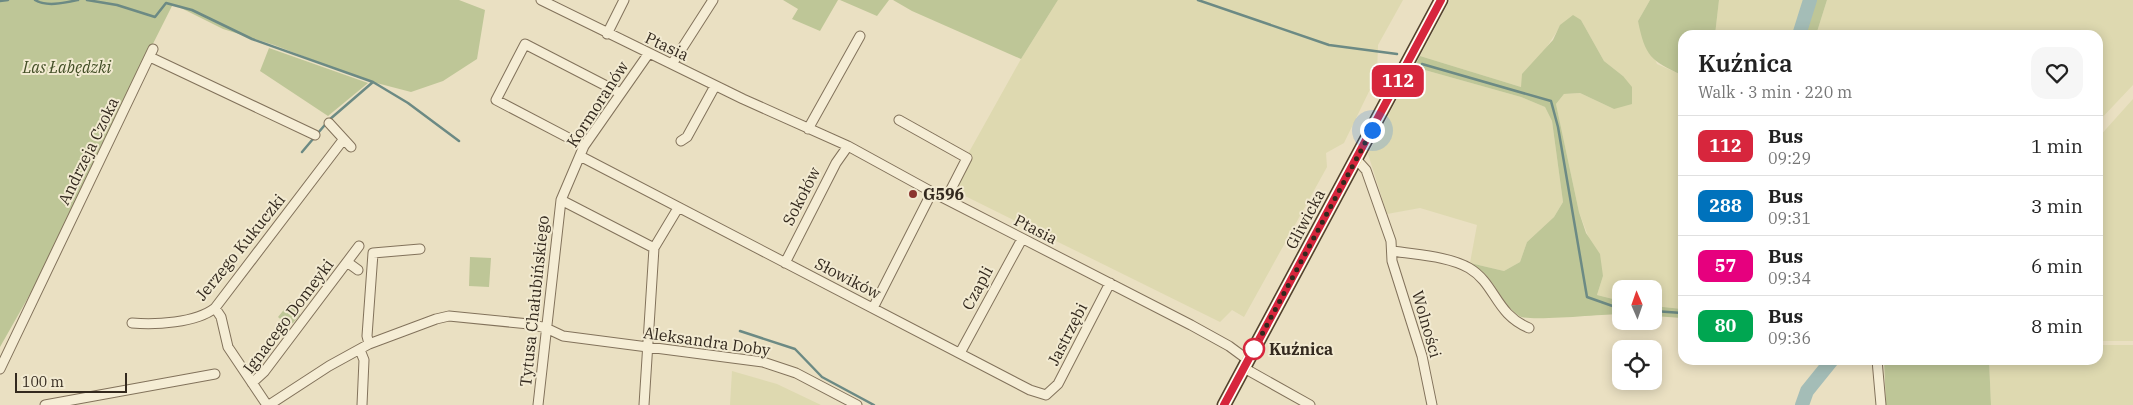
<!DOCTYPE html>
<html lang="en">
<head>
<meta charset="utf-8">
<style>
	:root { --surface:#fff; --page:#f6f6f6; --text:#222; --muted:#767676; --line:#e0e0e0 }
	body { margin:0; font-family:"IBM Plex Serif",serif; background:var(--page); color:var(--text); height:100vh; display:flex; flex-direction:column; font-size:19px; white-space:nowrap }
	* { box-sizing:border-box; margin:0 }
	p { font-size:16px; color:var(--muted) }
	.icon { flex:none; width:28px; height:28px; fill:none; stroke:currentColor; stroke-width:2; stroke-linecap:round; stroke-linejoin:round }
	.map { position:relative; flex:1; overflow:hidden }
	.panel { position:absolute; left:1678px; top:30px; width:425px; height:335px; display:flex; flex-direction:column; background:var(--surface); border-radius:15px; box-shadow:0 2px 12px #0003 }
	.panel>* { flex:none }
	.badge { padding:0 10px; border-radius:8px; font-size:18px; line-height:32px }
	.needle { width:32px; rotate:358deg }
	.controls { position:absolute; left:1612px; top:280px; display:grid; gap:10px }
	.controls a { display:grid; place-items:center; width:50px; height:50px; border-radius:10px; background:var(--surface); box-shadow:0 2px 12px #0003; font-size:25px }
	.scale { position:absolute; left:15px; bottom:12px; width:112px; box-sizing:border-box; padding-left:5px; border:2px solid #33291e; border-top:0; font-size:14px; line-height:18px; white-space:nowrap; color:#33291e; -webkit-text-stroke:4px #f2ead1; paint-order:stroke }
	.you { position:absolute; width:25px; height:25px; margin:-12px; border:4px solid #fff; border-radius:50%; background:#1a73e8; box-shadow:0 0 0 8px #1a73e833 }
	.map>.badge { position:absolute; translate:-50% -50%; box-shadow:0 0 0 2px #fff }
	.round { display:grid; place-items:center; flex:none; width:52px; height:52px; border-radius:15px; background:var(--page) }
	.headline { display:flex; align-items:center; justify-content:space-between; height:85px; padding:0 20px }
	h1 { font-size:24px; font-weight:600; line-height:38px }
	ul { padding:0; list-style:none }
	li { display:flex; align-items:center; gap:15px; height:60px; padding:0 20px; border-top:1px solid var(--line) }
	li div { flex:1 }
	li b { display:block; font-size:19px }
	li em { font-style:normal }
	li .badge { min-width:55px; font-weight:700; text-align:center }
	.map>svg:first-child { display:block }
	.farmland { fill:#ded9b0 }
	.green { fill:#bec697 }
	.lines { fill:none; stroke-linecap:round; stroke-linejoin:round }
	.stream { stroke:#6c8a84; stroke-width:2.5 }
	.river { stroke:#a4bdb7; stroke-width:14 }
	.street-casing { stroke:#82725b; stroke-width:11 }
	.primary-casing { stroke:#50402f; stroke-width:15 }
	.street { stroke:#f5edd5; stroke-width:9 }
	.primary { stroke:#ead69d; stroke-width:12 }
	.line-casing { stroke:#fff; stroke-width:11 }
	.line { stroke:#d7263d; stroke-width:8 }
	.walk { stroke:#33291e; stroke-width:5; stroke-dasharray:0 9 }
	.poi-dot { fill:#8b3530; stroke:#f2ead1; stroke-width:2 }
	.stop-dot { fill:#fff; stroke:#d7263d; stroke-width:2.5 }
	.labels { text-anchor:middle; stroke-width:4; stroke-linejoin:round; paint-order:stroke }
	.street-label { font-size:16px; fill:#33291e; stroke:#f2ead1 }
	.park-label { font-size:16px; font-style:italic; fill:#424e26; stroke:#f2ead1 }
	.poi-label { font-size:16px; font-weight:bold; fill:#33291e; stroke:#f2ead1; text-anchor:start }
	.stop-label { font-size:16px; font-weight:bold; fill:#33291e; stroke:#f2ead1; text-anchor:start }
</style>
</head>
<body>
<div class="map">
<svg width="2133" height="405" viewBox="0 0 2133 405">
	<rect width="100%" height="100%" fill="#eae0c2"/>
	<path class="farmland" d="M 1058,0 L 1403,0 L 1378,45 L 1377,75 L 1344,143 L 1326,153 L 1327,167 L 1244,317 L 1232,310 L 1220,322 L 959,193 L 954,179 L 1021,59 Z
		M 1450,0 L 1650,0 L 1638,21 L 1657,64 L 1682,75 L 1682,309 L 1654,306 L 1654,289 L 1621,289 L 1621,301 L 1597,295 L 1603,276 L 1579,212 L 1556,104 L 1564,94 L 1580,93 L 1614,109 L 1623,76 L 1604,61 L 1581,20 L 1561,25 L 1521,87 L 1420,56 Z
		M 1719,0 L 1804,0 L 1794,35 L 1715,35 Z
		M 1827,0 L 2133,0 L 2133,85 L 2098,122 L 2098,35 L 1816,35 Z
		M 1414,67 L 1521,97 L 1545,107 L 1552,121 L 1563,202 L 1554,217 L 1527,242 L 1520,262 L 1504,271 L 1470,263 L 1477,225 L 1420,208 L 1387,214 L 1368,154 Z
		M 2133,99 L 2133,341 L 2098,341 L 2098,138 Z
		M 2098,345 L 2133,345 L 2133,405 L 1991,405 L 1989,360 L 2098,360 Z
		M 732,371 L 777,384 L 821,405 L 730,405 Z"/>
	<path class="green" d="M 0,0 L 459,0 L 485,10 L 477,59 L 443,81 L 411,92 L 365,80 L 274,45 L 223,29 L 173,4 L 91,167 L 42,273 L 0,347 Z
		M 783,0 L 838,0 L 820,31 L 792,19 L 798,9 Z
		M 840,0 L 889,0 L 877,16 Z
		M 893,0 L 1058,0 L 1021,59 L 912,11 Z
		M 1650,0 L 1719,0 L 1715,35 L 1682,35 L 1682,75 C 1651,61 1645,56 1638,21 Z
		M 1804,0 L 1827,0 L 1816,35 L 1794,35 Z
		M 1573,15 L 1581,20 L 1604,61 L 1623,76 L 1632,87 L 1632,104 L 1614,109 L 1580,93 L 1564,94 L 1556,104 L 1579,212 L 1586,233 L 1600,254 L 1603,276 L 1597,295 L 1621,301 L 1621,314 C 1604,314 1527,322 1519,316 C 1503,305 1498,287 1485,274 C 1481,270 1475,266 1470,263 L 1504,271 L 1520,262 L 1527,242 L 1554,217 L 1563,202 L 1552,121 L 1545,107 L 1521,97 L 1414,67 L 1420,56 L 1521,87 L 1522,74 L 1553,40 L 1560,25 Z
		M 269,48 L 368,83 L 328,116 L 260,71 Z
		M 470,257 L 491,258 L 489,287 L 469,286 Z
		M 290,302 L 299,309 L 300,315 L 293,323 L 287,325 L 278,317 Z
		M 1654,306 L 1682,309 L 1682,318 L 1654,316 Z
		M 1884,360 L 1989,360 L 1991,405 L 1886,405 Z"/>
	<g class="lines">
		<path class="stream" d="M 35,0 C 46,7 64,3 78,0
			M 87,0 L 117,5 L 155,17 L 166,3 L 192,10 L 252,39 L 373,82 L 408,103 L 459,141
			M 1198,0 L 1329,45 L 1397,54
			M 0,1 L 8,0
			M 1422,64 L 1551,101 L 1558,127 L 1587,297 L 1621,309
			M 302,152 L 329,120 L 373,82
			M 1654,311 L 1682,313
			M 740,331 L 795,349 L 822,377 L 874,405"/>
		<path class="river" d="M 1799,35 L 1810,0
			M 1802,405 L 1807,391 L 1832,360"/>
		<defs>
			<path id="street" d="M 541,0 L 743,99 L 848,146 L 932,192 L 1191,325 L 1229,346 L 1248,360
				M 607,34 L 624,0
				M 150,57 L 315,135
				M 672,64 L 713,0
				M 899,120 L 967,158 L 946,199
				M 329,123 L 351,147
				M 808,129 L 860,36
				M 681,141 L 687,137 L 715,86
				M 584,146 L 496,100 L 525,44 L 620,93
				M 580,156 L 1030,390 L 1046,395 L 1058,384 L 1110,283
				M 1356,159 L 1366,170 L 1391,241 L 1392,261 L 1422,356 L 1432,405
				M 561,200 L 654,248
				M 654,248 L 678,208
				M 1393,251 C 1417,255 1448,256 1469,268 C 1496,284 1495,314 1529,328
				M 347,262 L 358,270
				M 785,263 L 836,163 L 848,146
				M 215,308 L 221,317 L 228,347 L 267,405
				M 873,308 L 932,192
				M 132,323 C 155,325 196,323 215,308 L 343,140
				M 369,344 L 367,336 L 373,253 L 420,249
				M 360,350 L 364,360 L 362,405
				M 960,353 L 1022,239
				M 1877,360 L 1881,405
				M 1244,368 L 1310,405
				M 0,369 L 153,49
				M 252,383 L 264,372 L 359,246
				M 45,405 L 215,374
				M 269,405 L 329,366 L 369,344 L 436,319 L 449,316 L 529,324 L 546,328 L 563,336 L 763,362 L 796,373 L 857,405
				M 538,405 L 561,200 L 584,146 L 649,53
				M 644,405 L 654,248"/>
			<path id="primary" d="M 1224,405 L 1441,0"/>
		</defs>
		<use href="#street" class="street-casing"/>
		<use href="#primary" class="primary-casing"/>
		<use href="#street" class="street"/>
		<use href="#primary" class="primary"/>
	</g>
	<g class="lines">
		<defs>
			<path id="line" d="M 1224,405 L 1441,0"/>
		</defs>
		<use href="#line" class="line-casing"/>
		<use href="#line" class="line"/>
		<path class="walk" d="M 1254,349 L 1372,130"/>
	</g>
	<circle class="poi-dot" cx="913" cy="194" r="5"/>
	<circle class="stop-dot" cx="1254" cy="349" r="10"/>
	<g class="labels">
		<g class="street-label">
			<text transform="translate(667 46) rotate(25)" y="6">Ptasia</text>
			<text transform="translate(597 104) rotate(-57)" y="6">Kormoranów</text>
			<text transform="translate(88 151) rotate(-64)" y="6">Andrzeja Czoka</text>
			<text transform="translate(801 196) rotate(-63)" y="6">Sokołów</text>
			<text transform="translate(1305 219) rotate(-62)" y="6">Gliwicka</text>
			<text transform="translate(1036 229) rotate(27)" y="6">Ptasia</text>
			<text transform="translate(240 247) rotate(-51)" y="6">Jerzego Kukuczki</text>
			<text transform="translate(848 278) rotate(27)" y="6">Słowików</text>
			<text transform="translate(977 288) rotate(-62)" y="6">Czapli</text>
			<text transform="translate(534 301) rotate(-84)" y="6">Tytusa Chałubińskiego</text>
			<text transform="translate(288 316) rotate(-53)" y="6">Ignacego Domeyki</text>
			<text transform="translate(1427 324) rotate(74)" y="6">Wolności</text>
			<text transform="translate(1067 334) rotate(-63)" y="6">Jastrzębi</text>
			<text transform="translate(707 341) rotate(8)" y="6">Aleksandra Doby</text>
		</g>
		<g class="park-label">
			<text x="67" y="73">Las Łabędzki</text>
		</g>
		<g class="poi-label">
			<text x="923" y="200">G596</text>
		</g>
		<g class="stop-label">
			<text x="1269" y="355">Kuźnica</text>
		</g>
	</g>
</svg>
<div class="controls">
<a><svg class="needle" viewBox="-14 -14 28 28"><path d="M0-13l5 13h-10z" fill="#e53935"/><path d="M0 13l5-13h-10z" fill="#767676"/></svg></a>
<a><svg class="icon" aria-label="locate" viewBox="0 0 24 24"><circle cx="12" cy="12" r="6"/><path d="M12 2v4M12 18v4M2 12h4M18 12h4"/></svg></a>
</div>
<div class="scale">100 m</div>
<div class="you" style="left:1372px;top:130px"></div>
<b class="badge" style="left:1398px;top:81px;background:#d7263d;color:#fff">112</b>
<section class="panel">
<div class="headline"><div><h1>Kuźnica</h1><p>Walk · 3 min · 220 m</p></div><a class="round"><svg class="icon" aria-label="heart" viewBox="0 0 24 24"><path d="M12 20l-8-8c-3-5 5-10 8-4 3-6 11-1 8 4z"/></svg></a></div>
<ul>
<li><span class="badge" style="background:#d7263d;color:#fff">112</span><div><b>Bus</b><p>09:29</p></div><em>1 min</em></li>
<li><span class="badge" style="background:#0072bc;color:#fff">288</span><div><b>Bus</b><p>09:31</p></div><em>3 min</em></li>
<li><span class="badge" style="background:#e6007e;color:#fff">57</span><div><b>Bus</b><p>09:34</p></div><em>6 min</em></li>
<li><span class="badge" style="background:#00a651;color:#fff">80</span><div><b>Bus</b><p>09:36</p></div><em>8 min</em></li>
</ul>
</section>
</div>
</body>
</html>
